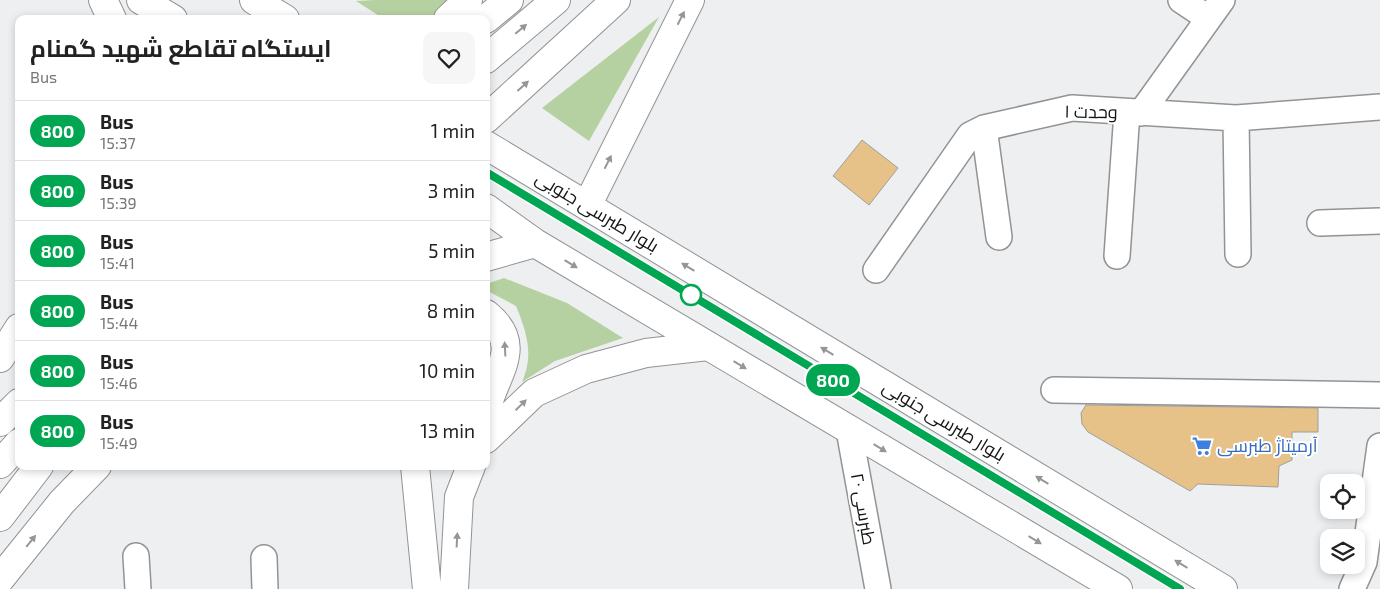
<!DOCTYPE html>
<html lang="en">
<head>
<meta charset="utf-8">
<style>
	:root { --surface:#fff; --page:#f6f6f6; --text:#222; --muted:#767676; --line:#e0e0e0 }
	body { margin:0; font-family:"Exo 2",Cairo,sans-serif; background:var(--page); color:var(--text); height:100vh; display:flex; flex-direction:column; font-size:19px; white-space:nowrap }
	* { box-sizing:border-box; margin:0 }
	p { font-size:16px; color:var(--muted) }
	.icon { flex:none; width:28px; height:28px; fill:none; stroke:currentColor; stroke-width:2; stroke-linecap:round; stroke-linejoin:round }
	.map { position:relative; flex:1; overflow:hidden }
	.details { position:absolute; left:15px; top:15px; width:475px; height:455px; display:flex; flex-direction:column; background:var(--surface); border-radius:10px; box-shadow:0 2px 8px #0003 }
	.details>* { flex:none }
	.badge { padding:0 10px; border-radius:16px; font-size:18px; line-height:32px }
	.buttons { position:absolute; left:1320px; top:474px; display:grid; gap:10px }
	.buttons a { display:grid; place-items:center; width:45px; height:45px; border-radius:10px; background:var(--surface); box-shadow:0 2px 8px #0003; font-size:25px }
	.map>.badge { position:absolute; translate:-50% -50%; box-shadow:0 0 0 2px #fff }
	.round { display:grid; place-items:center; flex:none; width:52px; height:52px; border-radius:10px; background:var(--page) }
	.summary { display:flex; align-items:center; justify-content:space-between; height:85px; padding:0 15px }
	h1 { font-size:24px; font-weight:700; line-height:38px }
	ul { padding:0; list-style:none }
	li { display:flex; align-items:center; gap:15px; height:60px; padding:0 15px; border-top:1px solid var(--line) }
	li div { flex:1 }
	li b { display:block; font-size:19px }
	li em { font-style:normal }
	li .badge { min-width:55px; font-weight:700; text-align:center }
	.map>svg:first-child { display:block }
	.green { fill:#b6d1a1 }
	.building { fill:#e6c288; stroke:#a09f9d }
	.lines { fill:none; stroke-linecap:round; stroke-linejoin:round }
	.street-casing { stroke:#929395; stroke-width:28 }
	.secondary-casing { stroke:#929395; stroke-width:30 }
	.primary-casing { stroke:#929395; stroke-width:30 }
	.street { stroke:#fff; stroke-width:25 }
	.secondary { stroke:#fff; stroke-width:28 }
	.primary { stroke:#fff; stroke-width:28 }
	.oneway { fill:#959696 }
	.line-casing { stroke:#fff; stroke-width:11 }
	.line { stroke:#00a651; stroke-width:8 }
	.stop-dot { fill:#fff; stroke:#00a651; stroke-width:2.5 }
	.labels { text-anchor:middle; stroke-width:4; stroke-linejoin:round; paint-order:stroke }
	.street-label { font-size:18px; fill:#141515; stroke:#fff }
	.shop-label { font-size:18px; fill:#366cbe; stroke:#fff; text-anchor:start }
</style>
</head>
<body>
<div class="map">
<svg width="1380" height="589" viewBox="0 0 1380 589">
	<rect width="100%" height="100%" fill="#edeff0"/>
	<path class="green" d="M 375,0 L 457,0 L 437,19 L 384,19 L 356,1 Z
		M 659,17 L 589,141 L 542,108 Z
		M 504,278 L 567,303 L 623,338 L 555,361 L 522,382 C 534,355 527,333 516,306 L 486,290 L 486,284 Z"/>
	<path class="building" d="M 862,140 L 898,168 L 869,205 L 833,176 Z
		M 1086,405 L 1318,408 L 1318,432 L 1292,432 L 1292,460 L 1279,466 L 1278,487 L 1198,484 L 1190,491 L 1088,432 L 1082,424 L 1081,413 Z"/>
	<g class="lines">
		<defs>
			<path id="street" d="M 1181,0 L 1208,18
				M 1141,113 L 1222,0
				M 1236,118 L 1238,254
				M 984,128 L 999,237
				M 1320,223 L 1380,221
				M 1117,256 L 1127,112
				M 876,270 L 970,135 L 984,128 L 1072,108 L 1236,118 L 1380,107
				M 1054,390 L 1380,395
				M 849,430 L 878,589
				M 136,556 L 138,589
				M 264,558 L 265,589
				M 1352,589 L 1364,562 L 1380,446"/>
			<path id="secondary" d="M 486,314 C 526,346 494,374 486,411
				M 486,439 L 534,393 L 586,369 L 646,353 L 708,346
				M 415,466 L 427,589
				M 454,589 L 459,497 L 471,466"/>
			<path id="primary" d="M 103,0 L 112,19
				M 141,0 L 173,19
				M 254,0 L 285,19
				M 448,19 L 468,0
				M 486,19 L 509,0
				M 486,59 L 556,0
				M 486,119 L 616,0
				M 486,145 L 1223,589
				M 587,206 L 690,0
				M 486,208 L 535,243 L 1118,589
				M 486,257 L 535,243
				M 0,358 L 19,328
				M 0,422 L 19,403
				M 0,464 L 19,443
				M 0,517 L 39,466
				M 0,579 L 62,502 L 97,466"/>
		</defs>
		<use href="#street" class="street-casing"/>
		<use href="#secondary" class="secondary-casing"/>
		<use href="#primary" class="primary-casing"/>
		<use href="#street" class="street"/>
		<use href="#secondary" class="secondary"/>
		<use href="#primary" class="primary"/>
	</g>
	<defs><path id="oneway-solid" d="M-6-.8H1V-3.2L6.5 0L1 3.2V.8H-6Z" transform="scale(1.25)"/></defs>
	<g class="oneway">
		<use href="#oneway-solid" transform="translate(681 18) rotate(-63)"/>
		<use href="#oneway-solid" transform="translate(521 29) rotate(-40)"/>
		<use href="#oneway-solid" transform="translate(523 86) rotate(-42)"/>
		<use href="#oneway-solid" transform="translate(608 162) rotate(-63)"/>
		<use href="#oneway-solid" transform="translate(571 264) rotate(31)"/>
		<use href="#oneway-solid" transform="translate(688 267) rotate(-149)"/>
		<use href="#oneway-solid" transform="translate(505 349) rotate(-93)"/>
		<use href="#oneway-solid" transform="translate(827 351) rotate(-149)"/>
		<use href="#oneway-solid" transform="translate(740 365) rotate(31)"/>
		<use href="#oneway-solid" transform="translate(521 405) rotate(-44)"/>
		<use href="#oneway-solid" transform="translate(880 448) rotate(31)"/>
		<use href="#oneway-solid" transform="translate(1042 480) rotate(-149)"/>
		<use href="#oneway-solid" transform="translate(457 540) rotate(-87)"/>
		<use href="#oneway-solid" transform="translate(1035 540) rotate(31)"/>
		<use href="#oneway-solid" transform="translate(31 541) rotate(-51)"/>
		<use href="#oneway-solid" transform="translate(1181 564) rotate(-149)"/>
	</g>
	<g class="lines">
		<defs>
			<path id="line" d="M 486,172 L 1180,589"/>
		</defs>
		<use href="#line" class="line-casing"/>
		<use href="#line" class="line"/>
	</g>
	<defs>
		<symbol id="supermarket-bare" viewBox="-9 -9 18 18"><path d="M-6-5.5h2.5l.6 2H6L4.5 2H-2.5L-4.4-4H-6ZM-1.5 3.2a1.3 1.3 0 1 0 .1 0ZM3 3.2a1.3 1.3 0 1 0 .1 0Z" fill="#3f7fe0" stroke="#fff" stroke-width="2.5" paint-order="stroke"/></symbol>
	</defs>
	<g fill-rule="evenodd">
		<use href="#supermarket-bare" x="1188" y="432" width="28" height="28"/>
	</g>
	<circle class="stop-dot" cx="691" cy="295" r="10"/>
	<g class="labels">
		<g class="street-label">
			<text transform="translate(1091 112) rotate(1)" y="6">وحدت ۱</text>
			<text transform="translate(597 212) rotate(31)" y="6">بلوار طبرسی جنوبی</text>
			<text transform="translate(944 421) rotate(31)" y="6">بلوار طبرسی جنوبی</text>
			<text transform="translate(863 509) rotate(80)" y="6">طبرسی ۲۰</text>
		</g>
		<g class="shop-label">
			<text x="1217" y="452">آرمیتاژ طبرسی</text>
		</g>
	</g>
</svg>
<div class="buttons">
<a><svg class="icon" aria-label="locate" viewBox="0 0 24 24"><circle cx="12" cy="12" r="6"/><path d="M12 2v4M12 18v4M2 12h4M18 12h4"/></svg></a>
<a><svg class="icon" aria-label="layers" viewBox="0 0 24 24"><path d="M12 4l9 5-9 5-9-5zM3 14l9 5 9-5"/></svg></a>
</div>
<b class="badge" style="left:833px;top:380px;background:#00a651;color:#fff">800</b>
<section class="details">
<div class="summary"><div><h1>ایستگاه تقاطع شهید گمنام</h1><p>Bus</p></div><a class="round"><svg class="icon" aria-label="heart" viewBox="0 0 24 24"><path d="M12 20l-8-8c-3-5 5-10 8-4 3-6 11-1 8 4z"/></svg></a></div>
<ul>
<li><span class="badge" style="background:#00a651;color:#fff">800</span><div><b>Bus</b><p>15:37</p></div><em>1 min</em></li>
<li><span class="badge" style="background:#00a651;color:#fff">800</span><div><b>Bus</b><p>15:39</p></div><em>3 min</em></li>
<li><span class="badge" style="background:#00a651;color:#fff">800</span><div><b>Bus</b><p>15:41</p></div><em>5 min</em></li>
<li><span class="badge" style="background:#00a651;color:#fff">800</span><div><b>Bus</b><p>15:44</p></div><em>8 min</em></li>
<li><span class="badge" style="background:#00a651;color:#fff">800</span><div><b>Bus</b><p>15:46</p></div><em>10 min</em></li>
<li><span class="badge" style="background:#00a651;color:#fff">800</span><div><b>Bus</b><p>15:49</p></div><em>13 min</em></li>
</ul>
</section>
</div>
</body>
</html>
